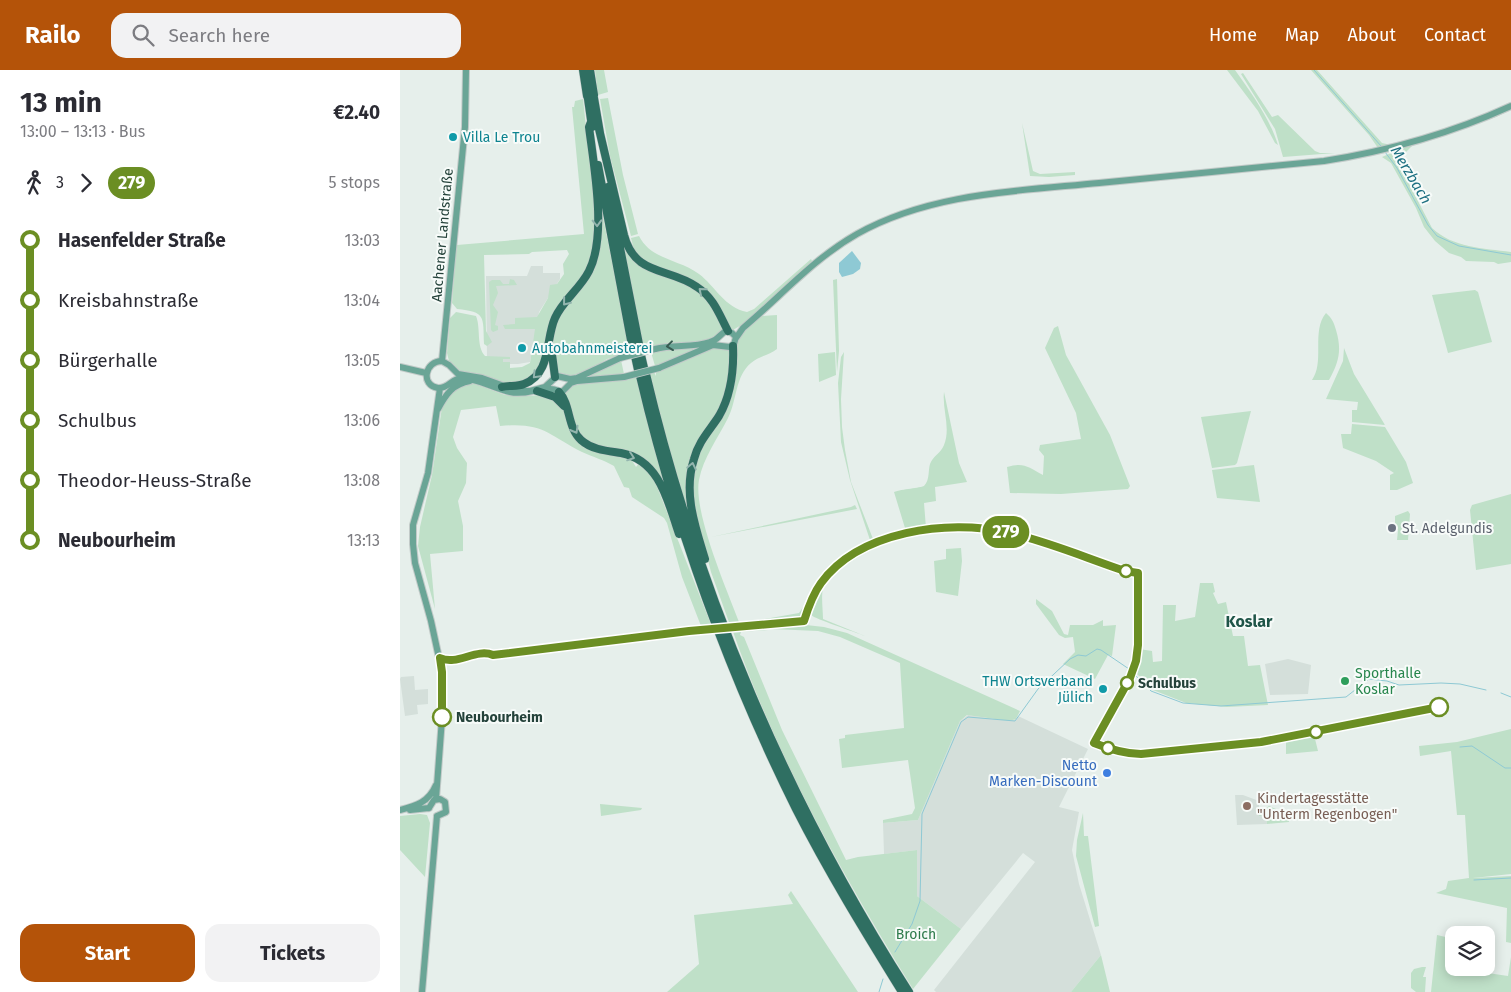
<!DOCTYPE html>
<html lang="en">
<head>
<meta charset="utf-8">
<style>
	:root { --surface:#fff; --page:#f2f2f3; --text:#2b2b33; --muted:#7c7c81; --accent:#b45309 }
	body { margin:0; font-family:"Fira Sans",sans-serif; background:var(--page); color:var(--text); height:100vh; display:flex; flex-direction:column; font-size:19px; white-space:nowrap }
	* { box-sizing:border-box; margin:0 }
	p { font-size:16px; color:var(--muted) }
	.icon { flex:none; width:28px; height:28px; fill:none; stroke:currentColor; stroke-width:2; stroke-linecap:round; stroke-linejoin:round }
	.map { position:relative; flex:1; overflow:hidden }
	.sheet { display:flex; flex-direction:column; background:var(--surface); width:400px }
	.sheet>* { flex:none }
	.badge { padding:0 10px; border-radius:16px; font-size:18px; line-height:32px }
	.buttons { position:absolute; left:1045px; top:856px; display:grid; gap:10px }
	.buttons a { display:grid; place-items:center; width:50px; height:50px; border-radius:10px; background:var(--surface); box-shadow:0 2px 12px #0003; font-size:25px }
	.map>.badge { position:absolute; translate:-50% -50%; box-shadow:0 0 0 2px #fff }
	.legs { display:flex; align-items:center; gap:8px; height:55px; padding:0 20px; font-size:16px }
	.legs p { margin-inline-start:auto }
	.headline { display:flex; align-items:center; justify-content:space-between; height:85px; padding:0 20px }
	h1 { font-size:28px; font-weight:700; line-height:38px }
	.primary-button { display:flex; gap:10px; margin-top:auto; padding:10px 20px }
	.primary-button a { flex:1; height:58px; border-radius:15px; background:var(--accent); color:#fff; font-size:20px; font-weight:700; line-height:58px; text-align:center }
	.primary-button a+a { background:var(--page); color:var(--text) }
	ul { padding:0 20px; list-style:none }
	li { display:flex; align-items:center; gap:18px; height:60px; font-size:19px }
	li i { display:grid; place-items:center; width:8px; height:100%; margin:0 6px; background:currentColor }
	li i::after { content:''; width:12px; height:12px; margin:-6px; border:4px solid; border-radius:50%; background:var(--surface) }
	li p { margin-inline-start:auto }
	li:first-child i { background:linear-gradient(#0000 50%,currentColor 0) }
	li:last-child i { background:linear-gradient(currentColor 50%,#0000 0) }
	header { display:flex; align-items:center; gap:30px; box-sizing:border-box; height:70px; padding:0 25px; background:var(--accent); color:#fff }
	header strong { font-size:24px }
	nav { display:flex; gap:28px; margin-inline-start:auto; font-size:18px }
	.search { width:350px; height:45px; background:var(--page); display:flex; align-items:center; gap:12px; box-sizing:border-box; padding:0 18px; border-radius:15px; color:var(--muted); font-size:19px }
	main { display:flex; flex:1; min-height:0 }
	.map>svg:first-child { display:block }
	.built { fill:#d4dfda }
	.green { fill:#bfe0c8 }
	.water { fill:#8ec9d4 }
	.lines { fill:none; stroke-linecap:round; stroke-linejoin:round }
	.stream { stroke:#8ec9d4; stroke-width:1 }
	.major-casing { stroke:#c2cac8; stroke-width:8 }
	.highway-casing { stroke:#c2cac8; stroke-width:9 }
	.major { stroke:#6aa596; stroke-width:6 }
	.highway { stroke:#2f6f62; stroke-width:8 }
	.major-bridge-casing { stroke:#c2cac8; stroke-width:8; stroke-linecap:butt }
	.major-bridge { stroke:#6aa596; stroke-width:6 }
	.oneway { stroke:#93b5ae }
	.oneway2 { stroke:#365b51 }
	.line-1-casing { stroke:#fff; stroke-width:11 }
	.line-1 { stroke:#6b8e23; stroke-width:8 }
	.culture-dot { fill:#0f9aa8; stroke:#f7fbf9; stroke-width:2 }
	.worship-dot { fill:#6b7280; stroke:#f7fbf9; stroke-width:2 }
	.stop-1-dot { fill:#fff; stroke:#6b8e23; stroke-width:2.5 }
	.leisure-dot { fill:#2e9e5b; stroke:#f7fbf9; stroke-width:2 }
	.shop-dot { fill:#3f7fe0; stroke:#f7fbf9; stroke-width:2 }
	.education-dot { fill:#8d6e63; stroke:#f7fbf9; stroke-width:2 }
	.labels { text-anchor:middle; stroke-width:4; stroke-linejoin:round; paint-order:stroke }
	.culture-label { font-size:14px; fill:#0d838f; stroke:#f7fbf9; text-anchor:start }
	.street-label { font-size:14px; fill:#24423a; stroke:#f7fbf9 }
	.worship-label { font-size:14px; fill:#5b616d; stroke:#f7fbf9; text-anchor:start }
	.leisure-label { font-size:14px; fill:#27864d; stroke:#f7fbf9; text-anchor:start }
	.stop-label { font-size:14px; font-weight:bold; fill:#24423a; stroke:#f7fbf9; text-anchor:start }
	.shop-label { font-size:14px; fill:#366cbe; stroke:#f7fbf9; text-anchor:end }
	.education-label { font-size:14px; fill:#785e54; stroke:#f7fbf9; text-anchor:start }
	.park-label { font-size:14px; fill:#2d7a4b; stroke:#f7fbf9 }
	.water-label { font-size:15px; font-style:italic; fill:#1c6f80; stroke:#f7fbf9 }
	.quarter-label { font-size:16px; font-weight:bold; fill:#1f5548; stroke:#f7fbf9 }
</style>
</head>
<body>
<header>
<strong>Railo</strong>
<div class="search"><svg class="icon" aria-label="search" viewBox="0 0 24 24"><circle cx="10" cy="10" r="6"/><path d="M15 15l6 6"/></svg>Search here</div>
<nav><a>Home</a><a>Map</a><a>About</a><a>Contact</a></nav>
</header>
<main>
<section class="sheet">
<div class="headline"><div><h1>13 min</h1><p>13:00 – 13:13 · Bus</p></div><b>€2.40</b></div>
<div class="legs"><svg class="icon" aria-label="walk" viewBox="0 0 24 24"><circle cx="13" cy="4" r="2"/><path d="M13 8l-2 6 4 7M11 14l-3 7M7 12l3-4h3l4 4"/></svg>3<svg class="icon" aria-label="forward" viewBox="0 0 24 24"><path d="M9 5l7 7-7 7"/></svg><b class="badge" style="background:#6b8e23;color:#fff">279</b><p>5 stops</p></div>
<ul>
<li><i style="color:#6b8e23"></i><b>Hasenfelder Straße</b><p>13:03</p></li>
<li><i style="color:#6b8e23"></i><span>Kreisbahnstraße</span><p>13:04</p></li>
<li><i style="color:#6b8e23"></i><span>Bürgerhalle</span><p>13:05</p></li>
<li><i style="color:#6b8e23"></i><span>Schulbus</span><p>13:06</p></li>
<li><i style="color:#6b8e23"></i><span>Theodor-Heuss-Straße</span><p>13:08</p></li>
<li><i style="color:#6b8e23"></i><b>Neubourheim</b><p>13:13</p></li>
</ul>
<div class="primary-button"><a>Start</a><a>Tickets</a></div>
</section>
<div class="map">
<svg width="1111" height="922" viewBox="0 0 1111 922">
	<rect width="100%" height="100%" fill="#e6efeb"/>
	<path class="built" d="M 131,196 L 143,196 L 143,203 L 160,203 L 160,209 L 139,242 L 130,292 L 118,294 L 103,294 L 87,287 L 86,206 L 127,206 Z
		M 888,589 L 911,595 L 908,624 L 870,625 L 865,594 Z
		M 14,606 L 15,620 L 28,619 L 28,634 L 17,635 L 18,644 L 5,646 L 0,609 L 1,607 Z
		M 568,645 L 609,651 L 616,649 L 618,646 L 688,679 L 659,737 L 679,742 L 672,780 L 679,814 L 701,885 L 671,922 L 536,922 L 534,920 L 635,792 L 623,783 L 561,859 L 517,826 L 517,780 L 484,784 L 483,753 L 518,750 L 560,651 Z
		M 835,725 L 843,725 L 859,731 L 859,745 L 866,745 L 867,754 L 837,755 Z"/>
	<path class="green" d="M 195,0 L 204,0 L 208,22 L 198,25 Z
		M 827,0 L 835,0 C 852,24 869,47 878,75 L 875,73 L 858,41 Z
		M 911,0 L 917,0 L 982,73 L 991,75 L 978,78 L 969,65 Z
		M 843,3 L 872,47 L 878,45 L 915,81 L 920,83 L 935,83 L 883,87 L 875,59 L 841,4 Z
		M 208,28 L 223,105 L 238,164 L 231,166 L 210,86 L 200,29 Z
		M 183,29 L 194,132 L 195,163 L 192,185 L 185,203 L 161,234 L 143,292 L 132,307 L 114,314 L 59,302 L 49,291 L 47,283 L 50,248 L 56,242 L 76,246 C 81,258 76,276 85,286 L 110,287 L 110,289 L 103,289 L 103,292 L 110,292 L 110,298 L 122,297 L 130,293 L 135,259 L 105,259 L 103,255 L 115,254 L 115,248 L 137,247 L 148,228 L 150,215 L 157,214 L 164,204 L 163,194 L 169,184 L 167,180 L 132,182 L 129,184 L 84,185 L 86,261 L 92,272 L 87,276 L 84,274 C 83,246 86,242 57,239 L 52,233 L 56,177 L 57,175 L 184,164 L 172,37 L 174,37 L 175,31 Z
		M 1107,40 L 1108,41 L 1096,47 L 1013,75 L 997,91 L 1032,158 C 1053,178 1083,178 1111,182 L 1111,192 L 1098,194 L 1094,192 L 1066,191 L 1061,187 L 1049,183 L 1035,171 L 1024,157 L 1016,138 L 991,93 L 982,87 L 1016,72 Z
		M 622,53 L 633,101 L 640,104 L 675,102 L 675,105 L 649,107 L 630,106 Z
		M 212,119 L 231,184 L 304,223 L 324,259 L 312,271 L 250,276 L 249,272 L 247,273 L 248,277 L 243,278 Z
		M 200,132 L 230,282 L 207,289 L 181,305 L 169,306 L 162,303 L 157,303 L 152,274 L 152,265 L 160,242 L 188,206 Z
		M 239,166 C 251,190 279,189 299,204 C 315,216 325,238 347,242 L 354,239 L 411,189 L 412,191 L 348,251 L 333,260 L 329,258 L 306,221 L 248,195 L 234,180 L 231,168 Z
		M 110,209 L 114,210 L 117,215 L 96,216 L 98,223 L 93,235 L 98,242 L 95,255 L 98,256 L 98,260 L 93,262 L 91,260 L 89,212 L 92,210 L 100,210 L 103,214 L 109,214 Z
		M 437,209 L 439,281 L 437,302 L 433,210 Z
		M 1075,220 L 1078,222 L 1092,272 L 1048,283 L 1032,225 Z
		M 926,243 C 932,248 934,253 936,260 C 942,280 939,292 929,310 L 912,310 C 925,292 911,261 926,243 Z
		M 377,245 L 377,279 C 370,285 359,286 351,293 C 335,306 337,331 328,348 C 318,368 303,388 299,410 C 293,442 327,520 339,552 L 338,554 L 330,555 L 311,502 L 292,427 L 297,388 L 312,360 L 323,347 L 327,337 L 337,300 L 334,280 L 339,267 L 361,246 Z
		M 658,256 L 666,285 L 710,365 L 728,411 L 730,416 L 728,419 L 661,424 L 610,423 L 607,397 C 624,392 628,397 643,405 L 644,386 L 639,380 L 640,375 L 681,369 L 676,343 L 645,278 L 654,258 Z
		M 312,274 L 259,296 L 255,296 L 251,282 Z
		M 313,276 L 331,279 L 332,289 L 324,331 L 289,404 L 301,478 L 279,415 L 249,304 L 254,302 L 256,306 L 256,302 Z
		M 944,278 L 954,304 L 985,355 L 952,352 L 952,340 L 957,340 L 958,332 L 926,329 L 943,291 Z
		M 435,282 L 436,305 L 419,312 L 418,284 Z
		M 444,282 L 441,329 L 442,357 L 445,380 L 451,412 L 473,469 L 485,466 L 505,458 L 494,422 C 502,419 520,418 524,416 C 530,410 528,400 530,394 C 533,386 541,383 544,375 C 551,358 542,339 544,322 L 559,393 L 567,412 L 535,417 L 536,431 L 524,433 L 526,458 L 476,471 L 470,470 L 450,410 L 441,372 L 438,313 L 441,287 Z
		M 221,290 L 224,304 L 183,308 Z
		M 236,307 L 272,439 L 252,398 L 198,378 L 179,366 L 163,324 L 171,316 L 187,311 L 222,311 Z
		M 73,313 L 105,325 L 124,326 L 145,325 L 163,336 L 168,353 L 177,369 L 231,389 L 236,397 L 240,392 L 254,409 L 312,557 L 247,564 L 301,556 L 282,507 L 267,453 L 264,448 L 232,427 L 229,418 L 224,417 L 214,396 C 204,390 193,387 182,382 C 147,364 143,352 100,356 L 96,336 L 61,340 L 53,367 L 57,378 L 67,393 L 66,413 L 58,431 L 63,456 L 63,481 L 30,484 L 35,539 L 18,476 L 20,457 L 32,405 L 42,337 L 54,319 Z
		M 851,341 L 837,393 L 835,395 L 812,398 L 801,347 Z
		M 952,354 L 985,357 L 1006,392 L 1013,413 L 997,420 L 990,420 L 990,405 L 994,403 L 976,391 L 943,378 L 941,364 L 951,364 Z
		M 854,395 L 860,432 L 817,428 L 812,400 Z
		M 1111,424 L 1111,494 L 1076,500 L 1070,440 L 1072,435 Z
		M 455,435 L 457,439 L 311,467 L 451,437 Z
		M 1008,441 L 1010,444 L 1008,470 L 997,470 L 998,460 L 995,459 L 995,446 Z
		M 534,461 L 534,463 C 498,469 472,476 442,498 C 435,503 426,510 423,518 C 421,527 423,540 423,549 L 465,566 C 455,562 415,549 411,545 C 412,491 491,467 534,461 Z
		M 467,473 L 424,506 L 400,546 L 341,553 L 399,543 L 428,501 Z
		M 561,478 L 562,491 L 558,526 L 536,522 L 534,491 L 546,489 L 546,479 Z
		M 800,513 L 813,513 L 815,522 L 813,523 L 818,534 L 826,532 L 833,566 L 844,566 L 848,596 L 860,595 L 868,635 L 827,637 L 786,633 L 753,620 L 737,604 L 739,579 L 752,581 L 753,592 L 762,591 L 763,535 L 776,535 L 775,551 L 795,547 Z
		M 636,529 L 652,541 L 664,564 L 668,565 L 670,555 L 693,555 L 703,550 L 703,556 L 716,555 L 712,586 L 708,585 L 695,609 L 663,594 L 675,582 L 673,567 L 665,568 L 659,565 L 636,534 Z
		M 397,554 L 424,557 L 447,563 L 620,641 L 616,649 L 609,651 L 567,645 L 560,651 L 518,750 L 483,753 L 483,750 L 512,744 L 515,738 L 508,690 L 442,698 L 439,669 L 445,668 L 445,665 L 504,658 L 500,593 L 440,567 L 418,561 L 372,559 L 372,556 Z
		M 356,557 L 358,560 L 368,560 L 341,562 L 340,565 L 344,567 L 382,660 L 446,790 L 458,787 L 517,780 L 517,826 L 561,859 L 513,919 C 442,805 376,686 332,559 Z
		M 1111,659 L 1111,804 L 1073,808 L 1111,806 L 1111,873 L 1106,872 L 1107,838 L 1036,823 L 1046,819 L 1048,811 L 1069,808 L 1065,745 L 1057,745 L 1051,681 L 1020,686 L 1019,676 L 1057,672 Z
		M 914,665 L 918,681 L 886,684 L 886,670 Z
		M 200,734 L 242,738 L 241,740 L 201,746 Z
		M 869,736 L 888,744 L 889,752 L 867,754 L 866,745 L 859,746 L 859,743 Z
		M 683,743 L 684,766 L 688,766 L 699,856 L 695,857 L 676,786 L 677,770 Z
		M 20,744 L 27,745 L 30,753 L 25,807 L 0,780 L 0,746 Z
		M 391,821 L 458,922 L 267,922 L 299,894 L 294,845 L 393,834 L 388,825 Z
		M 1037,865 L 1054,869 L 1054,898 L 1108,906 L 1111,887 L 1111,922 L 1031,922 Z
		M 701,885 L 710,922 L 671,922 Z
		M 1022,897 L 1026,897 L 1023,907 L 1026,907 L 1025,922 L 1016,922 L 1011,918 L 1011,903 L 1014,899 Z"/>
	<path class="water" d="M 452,181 L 461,193 L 460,199 L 453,204 L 442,207 L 439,202 L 439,193 Z"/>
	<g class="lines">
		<path class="stream" d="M 914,0 L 981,76
			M 985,82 L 997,98 L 1028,155 L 1037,166 L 1059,176 L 1111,185
			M 1101,623 L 1111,627
			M 1060,677 L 1072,676 L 1105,698 L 1111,698
			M 1074,810 L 1111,808
			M 495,882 L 512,854 L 520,831 L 522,744 L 561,652 L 568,647 L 615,651 L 638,619 L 670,589 L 678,585 L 686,586 L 697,579 L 701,580 L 729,599 L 751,621 L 783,633 L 821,636 L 946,627 L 969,609 L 987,611 L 999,615 L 1041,613 L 1060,614 L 1086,620
			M 479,922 L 483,909"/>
		<defs>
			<path id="major" d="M 336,268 L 343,258 C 381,226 413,189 457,164 C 530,123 617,121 699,113 C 774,106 849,98 924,91 C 988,81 1052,63 1111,36
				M 255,279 C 273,274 293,278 310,272 C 318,270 320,264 326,261 L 332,263 L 336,267 L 334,274 L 330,277 L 313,275 L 259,298
				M 220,288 L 177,308 L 170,309 L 157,306 L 145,317 L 130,321 L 118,321 L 82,308 L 58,304 L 49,295 L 42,291 C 25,291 20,315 38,318 C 48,319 52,308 62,308 C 79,309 93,318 110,322 C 126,326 138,317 151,319 C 155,319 158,321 162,322 L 171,313 L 177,311 L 224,307
				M 42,291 L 65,57 L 66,0
				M 0,297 L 26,303
				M 38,339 C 46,324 53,314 70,311
				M 36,729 L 43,635 L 42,602 L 31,551 L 15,493 L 13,474 L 13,455 L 28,403 L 40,318
				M 29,738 L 34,730 L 40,729 L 45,732 L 46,742 L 37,746
				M 0,740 C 16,736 29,732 36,715
				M 10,740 L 29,738
				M 22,922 L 37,746"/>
			<path id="highway" d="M 183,0 L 187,26
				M 190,0 L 194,25
				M 194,28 L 200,63
				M 188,29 L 192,57
				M 199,59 L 224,165 C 235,207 269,197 297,217 C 314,228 319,244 328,261
				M 198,95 L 233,281
				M 208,117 L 240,279
				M 151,277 L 155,307
				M 241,285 L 244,298
				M 235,286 L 238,300
				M 246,304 C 298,523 388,733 509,922
				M 240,306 C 275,455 328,602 396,739 C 428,802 465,862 502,922
				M 102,317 C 109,315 117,317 124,314 C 152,303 145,270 155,248 C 163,230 180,219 189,201 C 207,166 194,97 189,57 L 191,52
				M 137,321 L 155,327 L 164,336
				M 159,322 C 171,335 167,357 181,370 C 192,380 208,381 221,383 C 260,390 268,432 279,464
				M 305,489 C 295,456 283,423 294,389 C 298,372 310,360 319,346 C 331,325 334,300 333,276"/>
		</defs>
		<use href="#major" class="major-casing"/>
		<use href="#highway" class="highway-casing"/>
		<use href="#major" class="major"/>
		<use href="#highway" class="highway"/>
		<defs>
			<path id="major-bridge" d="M 220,288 L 255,279
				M 224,307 L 259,298"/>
		</defs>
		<use href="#major-bridge" class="major-bridge-casing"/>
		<use href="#major-bridge" class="major-bridge"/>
	</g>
	<defs><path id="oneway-chevron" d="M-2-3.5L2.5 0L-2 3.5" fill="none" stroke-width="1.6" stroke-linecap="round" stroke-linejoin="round" transform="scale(1.25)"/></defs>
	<g class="oneway">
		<use href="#oneway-chevron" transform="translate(197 153) rotate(88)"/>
		<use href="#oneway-chevron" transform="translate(302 221) rotate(-140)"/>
		<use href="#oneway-chevron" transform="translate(166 232) rotate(129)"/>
		<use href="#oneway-chevron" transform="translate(136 305) rotate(134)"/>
		<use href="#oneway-chevron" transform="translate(175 360) rotate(60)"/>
		<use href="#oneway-chevron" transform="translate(231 387) rotate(19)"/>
		<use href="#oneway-chevron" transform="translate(292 396) rotate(-78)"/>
	</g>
	<use class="oneway2" href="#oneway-chevron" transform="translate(270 276) rotate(173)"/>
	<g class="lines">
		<defs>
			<path id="line-1" d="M 42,647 L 42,602 L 40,588 C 57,596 76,578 93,585 L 289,561 L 404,551 C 408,538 413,524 421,513 C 459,461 548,449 606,462 C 647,471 686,488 725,501 L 738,503 L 738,575 L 736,591 L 730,608 L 694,673 C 709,679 724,684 741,684 L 861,672 L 1039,637"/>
		</defs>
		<use href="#line-1" class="line-1-casing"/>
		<use href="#line-1" class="line-1"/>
	</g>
	<g class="culture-dot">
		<circle cx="53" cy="67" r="5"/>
		<circle cx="122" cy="278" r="5"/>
		<circle cx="703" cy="619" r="5"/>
	</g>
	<circle class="worship-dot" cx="992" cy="458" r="5"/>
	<g class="stop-1-dot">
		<circle cx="726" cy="501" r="6"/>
		<circle cx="727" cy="613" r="6"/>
		<circle cx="1039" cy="637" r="9"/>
		<circle cx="42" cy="647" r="9"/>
		<circle cx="916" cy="662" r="6"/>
		<circle cx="708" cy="678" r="6"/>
	</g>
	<circle class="leisure-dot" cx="945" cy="611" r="5"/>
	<circle class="shop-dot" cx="707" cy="703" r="5"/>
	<circle class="education-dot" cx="847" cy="736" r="5"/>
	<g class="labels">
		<g class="culture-label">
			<text x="63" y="72">Villa Le Trou</text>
			<text x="132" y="283">Autobahnmeisterei</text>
			<text x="693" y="616" text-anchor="end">THW Ortsverband<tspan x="693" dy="16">Jülich</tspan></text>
		</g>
		<g class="street-label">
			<text transform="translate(42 165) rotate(-85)" y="5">Aachener Landstraße</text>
		</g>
		<g class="worship-label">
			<text x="1002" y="463">St. Adelgundis</text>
		</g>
		<g class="leisure-label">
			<text x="955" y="608">Sporthalle<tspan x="955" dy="16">Koslar</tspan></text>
		</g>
		<g class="stop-label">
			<text x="738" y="618">Schulbus</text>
			<text x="56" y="652">Neubourheim</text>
		</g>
		<g class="shop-label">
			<text x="697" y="700">Netto<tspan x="697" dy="16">Marken-Discount</tspan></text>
		</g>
		<g class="education-label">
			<text x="857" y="733">Kindertagesstätte<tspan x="857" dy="16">"Unterm Regenbogen"</tspan></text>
		</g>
		<g class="park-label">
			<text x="516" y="869">Broich</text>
		</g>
		<g class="water-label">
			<text transform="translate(1011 105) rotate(59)" y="5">Merzbach</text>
		</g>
		<g class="quarter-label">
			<text x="849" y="557">Koslar</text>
		</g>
	</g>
</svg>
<div class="buttons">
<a><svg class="icon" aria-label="layers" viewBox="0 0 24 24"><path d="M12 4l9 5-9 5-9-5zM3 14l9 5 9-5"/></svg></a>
</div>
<b class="badge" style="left:606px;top:462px;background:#6b8e23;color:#fff">279</b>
</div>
</main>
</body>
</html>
